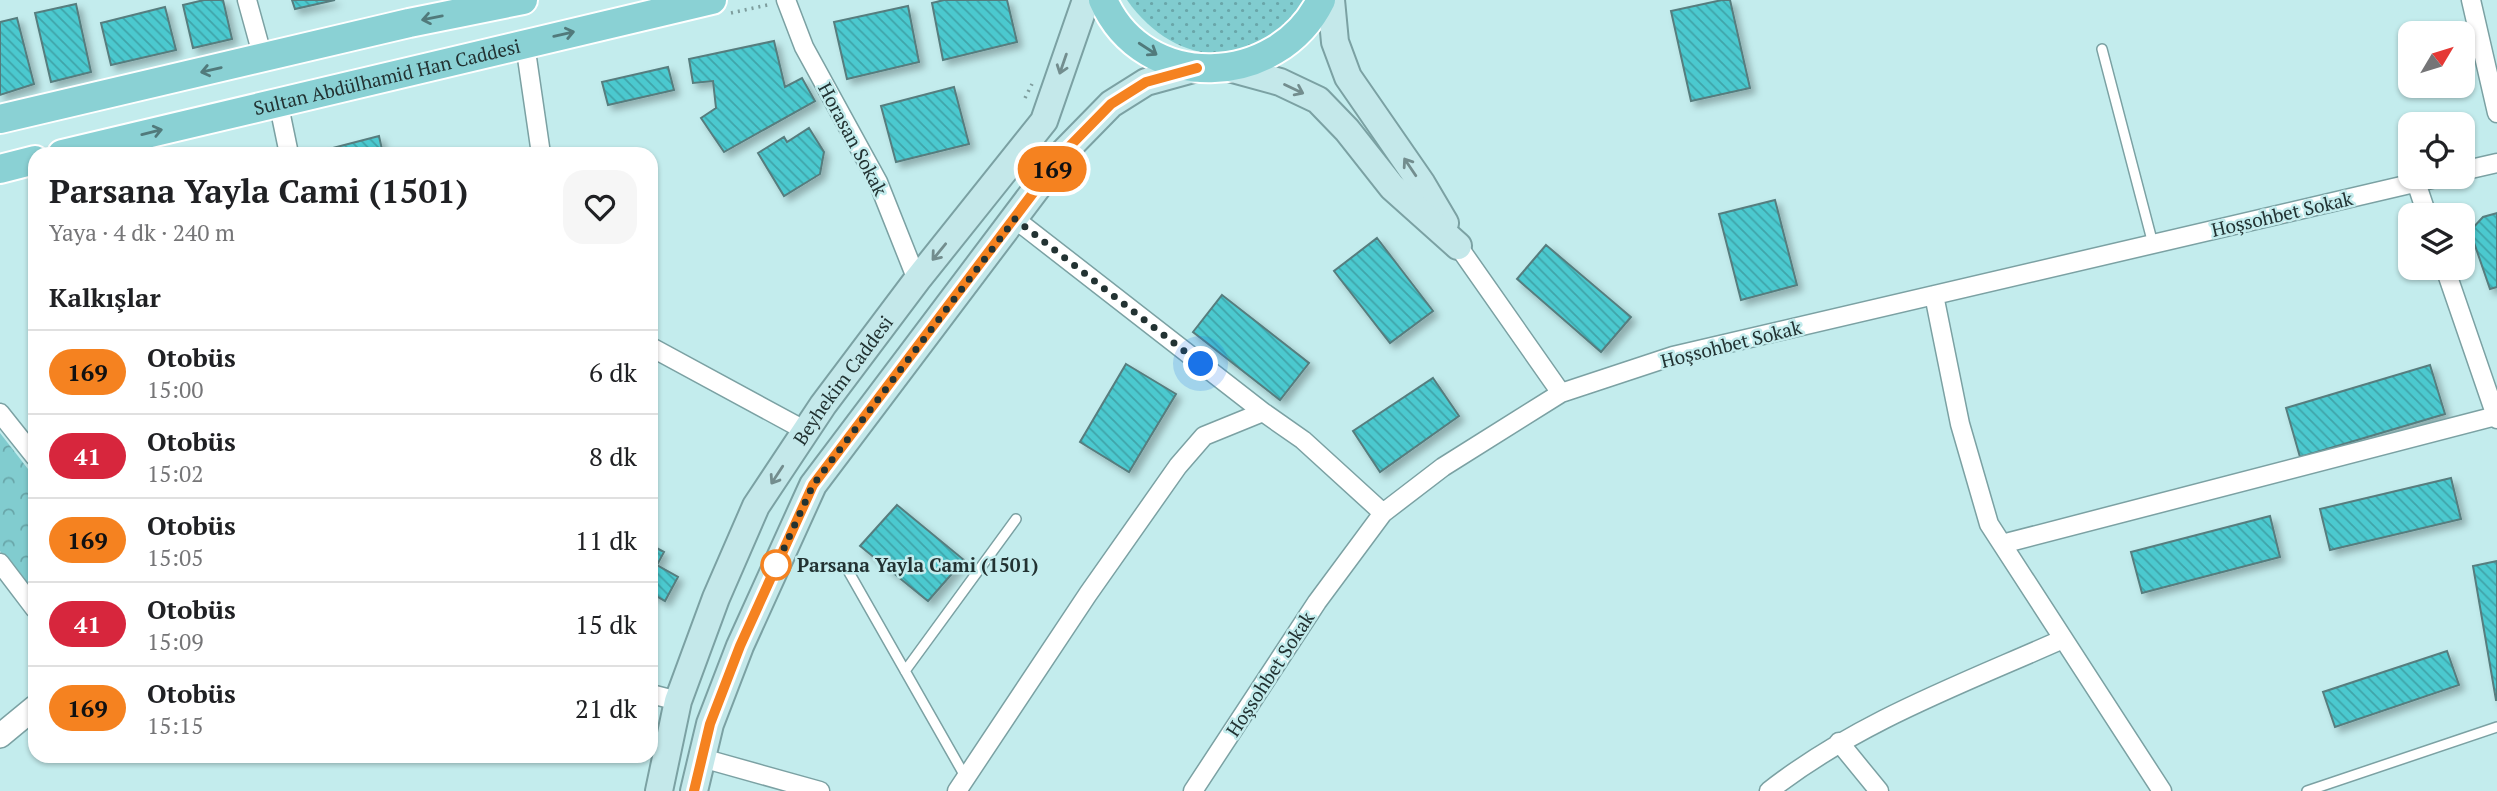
<!DOCTYPE html>
<html lang="tr">
<head>
<meta charset="utf-8">
<style>
	:root { --surface:#fff; --page:#f6f6f6; --text:#202124; --muted:#757577; --line:#e0e0e0 }
	body { margin:0; font-family:"PT Serif",serif; background:var(--page); color:var(--text); height:100vh; display:flex; flex-direction:column; font-size:26px; white-space:nowrap }
	* { box-sizing:border-box; margin:0 }
	p { font-size:23px; color:var(--muted) }
	.icon { flex:none; width:38px; height:38px; fill:none; stroke:currentColor; stroke-width:2; stroke-linecap:round; stroke-linejoin:round }
	.map { position:relative; flex:1; overflow:hidden }
	.details { position:absolute; left:28px; top:147px; width:630px; height:616px; display:flex; flex-direction:column; background:var(--surface); border-radius:21px; box-shadow:0 2px 5px #0004 }
	.details>* { flex:none }
	.badge { padding:0 14px; border-radius:23px; font-size:24px; line-height:46px }
	.needle { width:46px; rotate:52deg }
	.buttons { position:absolute; left:2398px; top:21px; display:grid; gap:14px }
	.buttons a { display:grid; place-items:center; width:77px; height:77px; border-radius:14px; background:var(--surface); box-shadow:0 2px 5px #0004; font-size:35px }
	.you { position:absolute; width:35px; height:35px; margin:-18px; border:5px solid #fff; border-radius:50%; background:#1a73e8; box-shadow:0 0 0 10px #1a73e833 }
	.map>.badge { position:absolute; translate:-50% -50%; box-shadow:0 0 0 4px #fff }
	h2 { padding:0 21px; font-size:26px; line-height:63px }
	.round { display:grid; place-items:center; flex:none; width:74px; height:74px; border-radius:21px; background:var(--page) }
	.overview { display:flex; align-items:center; justify-content:space-between; height:119px; padding:0 21px }
	h1 { font-size:33px; font-weight:600; line-height:52px }
	ul { padding:0; list-style:none }
	li { display:flex; align-items:center; gap:21px; height:84px; padding:0 21px; border-top:2px solid var(--line) }
	li div { flex:1 }
	li b { display:block; font-size:26px }
	li em { font-style:normal }
	li .badge { min-width:77px; font-weight:700; text-align:center }
	.map>svg:first-child { display:block }
	.grass { fill:url(#grass-dots) }
	.park { fill:url(#park-crowns) }
	.building { fill:url(#building-back-hatch); stroke:#577d7e; stroke-width:2; filter:url(#shadow) }
	.lines { fill:none; stroke-linecap:round; stroke-linejoin:round }
	.service-casing { stroke:#7ba1a3; stroke-width:12 }
	.minor-casing { stroke:#7ba1a3; stroke-width:21 }
	.tertiary-casing { stroke:#7ba1a3; stroke-width:26 }
	.secondary-casing { stroke:#7ba1a3; stroke-width:30 }
	.primary-casing { stroke:#fff; stroke-width:32 }
	.path { stroke:#7e9d9d; stroke-width:3.5; stroke-dasharray:2 5; stroke-linecap:butt }
	.service { stroke:#fff; stroke-width:9 }
	.minor { stroke:#fff; stroke-width:18 }
	.tertiary { stroke:#fff; stroke-width:23 }
	.secondary { stroke:#c4e8ea; stroke-width:26 }
	.primary { stroke:#8ad1d4; stroke-width:28 }
	.oneway { stroke:#517a7b }
	.oneway2 { stroke:#738d8e }
	.line-casing { stroke:#fff; stroke-width:16 }
	.line { stroke:#f58220; stroke-width:10 }
	.walk { stroke:#223232; stroke-width:7; stroke-dasharray:0 12.6 }
	.stop-dot { fill:#fff; stroke:#f58220; stroke-width:3.5 }
	.labels { text-anchor:middle; stroke-width:5; stroke-linejoin:round; paint-order:stroke }
	.street-label { font-size:19px; fill:#223232; stroke:#c3eced }
	.stop-label { font-size:19px; font-weight:bold; fill:#223232; stroke:#c3eced; text-anchor:start }
</style>
</head>
<body>
<div class="map">
<svg width="2497" height="791" viewBox="0 0 2497 791">
	<defs>
		<pattern id="grass-dots" width="8" height="8" patternUnits="userSpaceOnUse" patternTransform="scale(1.75)"><rect width="8" height="8" fill="#81cccf"/><path d="M2 2h.1M6 6h.1" fill="none" stroke="#69a6a9" stroke-width="1.8" stroke-linecap="round"/></pattern>
		<pattern id="park-crowns" width="20" height="18" patternUnits="userSpaceOnUse" patternTransform="scale(1.75)"><rect width="20" height="18" fill="#81cccf"/><path d="M2 6a3 3 0 1 1 6 0M12 15a3 3 0 1 1 6 0" fill="none" stroke="#69a6a9"/></pattern>
		<pattern id="building-back-hatch" width="6" height="6" patternUnits="userSpaceOnUse" patternTransform="scale(1.75)"><rect width="6" height="6" fill="#4cc9cf"/><path d="M-1 5l2 2M0 0l6 6M5-1l2 2" fill="none" stroke="#3fa4a9"/></pattern>
		<filter id="shadow"><feDropShadow dx="5" dy="5" stdDeviation="3.5" flood-color="#0004"/></filter>
	</defs>
	<rect width="100%" height="100%" fill="#c3eced"/>
	<path class="grass" d="M 1127,0 L 1305,0 C 1257,74 1176,69 1127,0 Z"/>
	<path class="park" d="M 0,433 L 35,478 L 35,596 L 0,551 Z"/>
	<path class="building" d="M 204,0 L 223,0 L 232,39 L 193,48 L 183,5 Z
		M 292,0 L 335,0 L 295,9 Z
		M 944,0 L 1007,0 L 1017,42 L 943,60 L 932,3 Z
		M 1722,0 L 1730,0 L 1750,88 L 1691,101 L 1671,11 Z
		M 76,4 L 91,72 L 51,82 L 35,13 Z
		M 908,6 L 919,62 L 847,79 L 834,22 Z
		M 165,7 L 176,50 L 111,65 L 101,23 Z
		M 17,18 L 34,84 L 0,95 L 0,22 Z
		M 774,41 L 785,87 L 802,78 L 815,101 L 724,152 L 701,118 L 716,108 L 713,81 L 693,83 L 689,59 Z
		M 668,67 L 674,90 L 608,105 L 602,82 Z
		M 954,87 L 969,144 L 896,162 L 881,106 Z
		M 809,128 L 824,152 L 820,174 L 784,196 L 758,153 L 784,137 L 787,142 Z
		M 379,136 L 383,154 L 326,154 L 325,150 Z
		M 1775,200 L 1797,285 L 1741,300 L 1719,214 Z
		M 2497,213 L 2497,287 L 2490,289 L 2470,231 L 2483,217 Z
		M 1377,238 L 1433,311 L 1390,343 L 1334,271 Z
		M 1546,245 L 1631,317 L 1601,352 L 1517,279 Z
		M 1222,295 L 1309,363 L 1280,400 L 1193,332 Z
		M 1126,364 L 1176,394 L 1129,472 L 1080,442 Z
		M 2430,365 L 2445,414 L 2300,457 L 2286,408 Z
		M 1433,378 L 1459,416 L 1380,472 L 1353,431 Z
		M 2451,478 L 2461,519 L 2330,550 L 2320,509 Z
		M 897,505 L 964,560 L 928,601 L 860,546 Z
		M 2270,516 L 2280,557 L 2142,593 L 2131,552 Z
		M 651,545 L 664,552 L 657,565 L 678,577 L 665,601 L 651,593 Z
		M 2497,561 L 2497,700 L 2496,700 L 2473,566 Z
		M 2447,651 L 2459,685 L 2335,727 L 2323,692 Z"/>
	<g class="lines">
		<defs>
			<path id="service" d="M 2102,49 L 2153,244
				M 846,567 L 966,778
				M 905,671 L 1016,519
				M 2307,791 L 2497,727"/>
			<path id="minor" d="M 247,0 L 263,58
				M 786,0 L 804,47 L 878,182 L 917,280
				M 2471,0 L 2497,113
				M 525,44 L 541,154
				M 278,101 L 289,154
				M 2462,171 L 2497,163
				M 2416,182 L 2427,215
				M 1015,219 L 1263,412
				M 1458,246 L 1561,393
				M 2445,268 L 2497,419
				M 1934,295 L 1960,424 L 1989,524 L 2162,791
				M 651,347 L 806,431
				M 0,413 L 35,457
				M 2002,544 L 2496,416
				M 0,563 L 35,609
				M 651,694 L 678,701
				M 1839,742 L 1879,791
				M 702,758 L 820,791
				M 957,791 L 1088,594 L 1178,466 L 1204,436 L 1263,412 L 1303,440 L 1383,513
				M 1193,791 L 1317,602 L 1383,513 L 1443,467 L 1561,393 L 1673,356 L 2440,177
				M 1769,791 C 1857,722 1962,684 2063,639"/>
			<path id="tertiary" d="M 0,736 L 35,707"/>
			<g id="secondary">
				<path d="M 1331,0 L 1335,42 L 1348,77 L 1422,184 L 1445,223"/>
				<path d="M 1229,68 L 1280,82 L 1318,100 L 1347,130 L 1392,187 L 1458,246"/>
				<path id="s1" d="M 659,791 L 678,701 L 716,598 L 756,506 L 823,405 L 917,280 L 1044,121 L 1086,0"/>
				<path d="M 694,791 L 710,724 L 740,646 L 813,485 L 1064,152 L 1111,104 L 1146,82 L 1197,68"/>
			</g>
			<g id="primary">
				<path d="M 1103,0 C 1144,94 1278,88 1321,0"/>
				<path d="M 0,119 L 409,23 L 523,0"/>
				<path id="s2" d="M 62,154 L 712,0"/>
				<path d="M 0,169 L 35,160"/>
			</g>
		</defs>
		<use href="#service" class="service-casing"/>
		<use href="#minor" class="minor-casing"/>
		<use href="#tertiary" class="tertiary-casing"/>
		<use href="#secondary" class="secondary-casing"/>
		<use href="#primary" class="primary-casing"/>
		<path class="path" d="M 731,13 L 772,4
			M 1025,98 L 1032,84"/>
		<use href="#service" class="service"/>
		<use href="#minor" class="minor"/>
		<use href="#tertiary" class="tertiary"/>
		<use href="#secondary" class="secondary"/>
		<use href="#primary" class="primary"/>
	</g>
	<defs><path id="oneway-shaft" d="M-6 0H5M1.5-3L5.5 0L1.5 3" fill="none" stroke-width="1.6" stroke-linecap="round" stroke-linejoin="round" transform="scale(1.75)"/></defs>
	<g class="oneway">
		<use href="#oneway-shaft" transform="translate(432 18) rotate(169)"/>
		<use href="#oneway-shaft" transform="translate(564 34) rotate(-13)"/>
		<use href="#oneway-shaft" transform="translate(1148 49) rotate(33)"/>
		<use href="#oneway-shaft" transform="translate(211 70) rotate(167)"/>
		<use href="#oneway-shaft" transform="translate(152 132) rotate(-14)"/>
	</g>
	<g class="oneway2">
		<use href="#oneway-shaft" transform="translate(1063 64) rotate(109)"/>
		<use href="#oneway-shaft" transform="translate(1294 89) rotate(25)"/>
		<use href="#oneway-shaft" transform="translate(1410 167) rotate(-124)"/>
		<use href="#oneway-shaft" transform="translate(939 252) rotate(129)"/>
		<use href="#oneway-shaft" transform="translate(777 475) rotate(123)"/>
	</g>
	<g class="lines">
		<defs>
			<path id="line" d="M 694,791 L 710,724 L 740,646 L 813,485 L 1064,152 L 1111,104 L 1146,82 L 1197,68"/>
		</defs>
		<use href="#line" class="line-casing"/>
		<use href="#line" class="line"/>
		<path class="walk" d="M 776,565 L 775,568 L 813,485 L 1015,219 L 1201,364"/>
	</g>
	<circle class="stop-dot" cx="776" cy="565" r="14"/>
	<g class="labels">
		<g class="street-label">
			<text dy="7" stroke="none"><textPath href="#s2" startOffset="334">Sultan Abdülhamid Han Caddesi</textPath></text>
			<text transform="translate(853 139) rotate(62)" y="7">Horasan Sokak</text>
			<text transform="translate(2282 214) rotate(-13)" y="7">Hoşsohbet Sokak</text>
			<text transform="translate(1731 344) rotate(-14)" y="7">Hoşsohbet Sokak</text>
			<text dy="7" stroke="none"><textPath href="#s1" startOffset="455">Beyhekim Caddesi</textPath></text>
			<text transform="translate(1270 674) rotate(-57)" y="7">Hoşsohbet Sokak</text>
		</g>
		<g class="stop-label">
			<text x="797" y="572">Parsana Yayla Cami (1501)</text>
		</g>
	</g>
</svg>
<div class="buttons">
<a><svg class="needle" viewBox="-14 -14 28 28"><path d="M0-13l5 13h-10z" fill="#e53935"/><path d="M0 13l5-13h-10z" fill="#757577"/></svg></a>
<a><svg class="icon" aria-label="locate" viewBox="0 0 24 24"><circle cx="12" cy="12" r="6"/><path d="M12 2v4M12 18v4M2 12h4M18 12h4"/></svg></a>
<a><svg class="icon" aria-label="layers" viewBox="0 0 24 24"><path d="M12 4l9 5-9 5-9-5zM3 14l9 5 9-5"/></svg></a>
</div>
<div class="you" style="left:1201px;top:364px"></div>
<b class="badge" style="left:1052px;top:169px;background:#f58220;color:#111">169</b>
<section class="details">
<div class="overview"><div><h1>Parsana Yayla Cami (1501)</h1><p>Yaya · 4 dk · 240 m</p></div><a class="round"><svg class="icon" aria-label="heart" viewBox="0 0 24 24"><path d="M12 20l-8-8c-3-5 5-10 8-4 3-6 11-1 8 4z"/></svg></a></div>
<h2>Kalkışlar</h2>
<ul>
<li><span class="badge" style="background:#f58220;color:#111">169</span><div><b>Otobüs</b><p>15:00</p></div><em>6 dk</em></li>
<li><span class="badge" style="background:#d7263d;color:#fff">41</span><div><b>Otobüs</b><p>15:02</p></div><em>8 dk</em></li>
<li><span class="badge" style="background:#f58220;color:#111">169</span><div><b>Otobüs</b><p>15:05</p></div><em>11 dk</em></li>
<li><span class="badge" style="background:#d7263d;color:#fff">41</span><div><b>Otobüs</b><p>15:09</p></div><em>15 dk</em></li>
<li><span class="badge" style="background:#f58220;color:#111">169</span><div><b>Otobüs</b><p>15:15</p></div><em>21 dk</em></li>
</ul>
</section>
</div>
</body>
</html>
